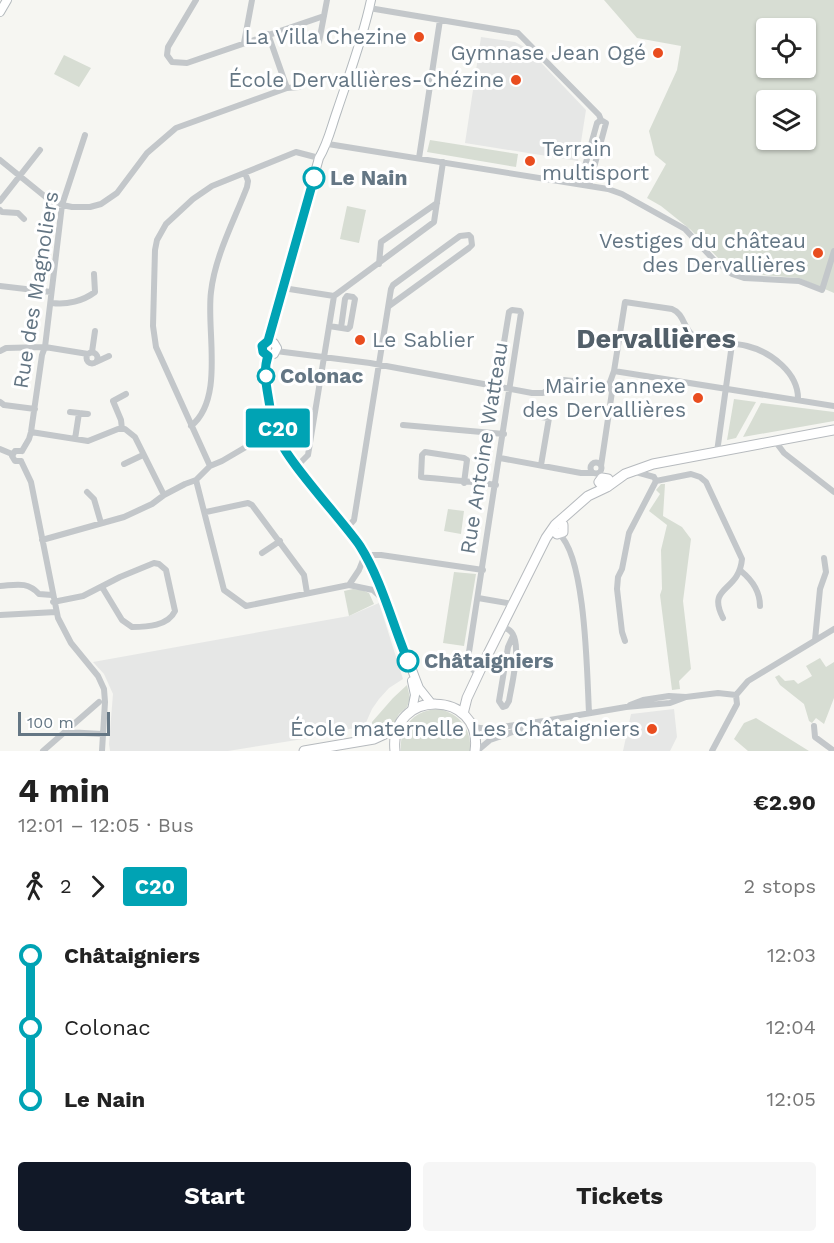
<!DOCTYPE html>
<html lang="en">
<head>
<meta charset="utf-8">
<style>
	:root { --surface:#fff; --page:#f6f6f6; --text:#222; --muted:#767676; --accent:#111827 }
	body { margin:0; font-family:"Work Sans",sans-serif; background:var(--page); color:var(--text); height:100vh; display:flex; flex-direction:column; font-size:22px; white-space:nowrap }
	* { box-sizing:border-box; margin:0 }
	p { font-size:20px; color:var(--muted) }
	.icon { flex:none; width:33px; height:33px; fill:none; stroke:currentColor; stroke-width:2; stroke-linecap:round; stroke-linejoin:round }
	.map { position:relative; height:751px; overflow:hidden }
	.details { display:flex; flex-direction:column; background:var(--surface); flex:1 }
	.details>* { flex:none }
	.badge { padding:0 12px; border-radius:4px; font-size:21px; line-height:39px }
	.buttons { position:absolute; left:756px; top:18px; display:grid; gap:12px }
	.buttons a { display:grid; place-items:center; width:60px; height:60px; border-radius:6px; background:var(--surface); box-shadow:0 2px 4px #0004; font-size:30px }
	.scale { position:absolute; left:18px; bottom:15px; width:92px; box-sizing:border-box; padding-left:6px; border:3px solid #647684; border-top:0; font-size:16px; line-height:21px; white-space:nowrap; color:#647684; -webkit-text-stroke:4px #fff; paint-order:stroke }
	.map>.badge { position:absolute; translate:-50% -50%; box-shadow:0 0 0 3px #fff }
	.legs { display:flex; align-items:center; gap:9px; height:66px; padding:0 18px; font-size:20px }
	.legs p { margin-inline-start:auto }
	.headline { display:flex; align-items:center; justify-content:space-between; height:102px; padding:0 18px }
	h1 { font-size:33px; font-weight:700; line-height:45px }
	.action { display:flex; gap:12px; margin-top:auto; padding:12px 18px }
	.action a { flex:1; height:69px; border-radius:6px; background:var(--accent); color:#fff; font-size:24px; font-weight:700; line-height:69px; text-align:center }
	.action a+a { background:var(--page); color:var(--text) }
	ul { padding:0 18px; list-style:none }
	li { display:flex; align-items:center; gap:21px; height:72px; font-size:22px }
	li i { display:grid; place-items:center; width:9px; height:100%; margin:0 8px; background:currentColor }
	li i::after { content:''; width:15px; height:15px; margin:-8px; border:4px solid; border-radius:50%; background:var(--surface) }
	li p { margin-inline-start:auto }
	li:first-child i { background:linear-gradient(#0000 50%,currentColor 0) }
	li:last-child i { background:linear-gradient(currentColor 50%,#0000 0) }
	.map>svg:first-child { display:block }
	.built { fill:#e6e7e6 }
	.green { fill:#d7ddd3; fill-rule:evenodd }
	.lines { fill:none; stroke-linecap:round; stroke-linejoin:round }
	.secondary-casing { stroke:#b3b9bd; stroke-width:10 }
	.primary-casing { stroke:#b6babe; stroke-width:11 }
	.street { stroke:#c3c7ca; stroke-width:6 }
	.secondary { stroke:#fff; stroke-width:8 }
	.primary { stroke:#fff; stroke-width:9 }
	.line-1-casing { stroke:#fff; stroke-width:14 }
	.line-1 { stroke:#00a3b4; stroke-width:9 }
	.poi-dot { fill:#e94d1f; stroke:#fff; stroke-width:2 }
	.stop-1-dot { fill:#fff; stroke:#00a3b4; stroke-width:3 }
	.labels { text-anchor:middle; stroke-width:6; stroke-linejoin:round; paint-order:stroke }
	.poi-label { font-size:21px; fill:#647684; stroke:#fff; text-anchor:end }
	.stop-label { font-size:21px; font-weight:bold; fill:#647684; stroke:#fff; text-anchor:start }
	.street-label { font-size:21px; fill:#647684; stroke:#fff }
	.district-label { font-size:27px; font-weight:bold; fill:#525f69; stroke:#fff }
</style>
</head>
<body>
<div class="map">
<svg width="834" height="751" viewBox="0 0 834 751">
	<rect width="100%" height="100%" fill="#f6f6f2"/>
	<path class="built" d="M 481,37 L 515,42 L 528,49 L 586,110 L 578,161 L 465,143 Z
		M 379,603 L 403,679 L 389,688 L 379,699 L 372,709 L 364,727 L 349,729 L 341,733 L 228,751 L 110,751 L 109,744 L 113,694 L 104,674 L 93,662 L 349,616 Z
		M 674,709 L 677,737 L 670,751 L 623,751 L 631,714 Z"/>
	<path class="green" d="M 604,0 L 834,0 L 834,293 L 799,278 L 738,273 L 721,261 L 691,230 L 661,206 L 647,198 L 666,164 L 655,155 L 649,131 L 677,70 L 681,46 L 637,38 ZM 766,28 L 806,28 L 806,68 L 766,68 ZM 766,100 L 806,100 L 806,140 L 766,140 Z
		M 64,55 L 91,68 L 79,87 L 54,74 Z
		M 430,140 L 518,154 L 516,167 L 427,152 Z
		M 347,206 L 366,210 L 359,243 L 340,239 Z
		M 734,399 L 756,402 L 736,438 L 727,440 Z
		M 761,403 L 834,412 L 834,421 L 743,437 Z
		M 661,484 L 665,484 L 663,516 L 682,527 L 691,539 L 683,601 L 691,669 L 679,681 L 680,689 L 672,690 L 660,595 L 662,589 L 661,550 L 667,525 L 649,511 L 660,494 L 656,490 Z
		M 448,509 L 464,511 L 461,534 L 444,531 Z
		M 454,572 L 476,574 L 464,646 L 443,643 Z
		M 353,589 L 362,590 L 369,593 L 374,604 L 349,616 L 344,591 Z
		M 820,658 L 826,667 L 834,662 L 834,698 L 824,724 L 816,718 L 812,723 L 809,721 L 804,704 L 780,685 L 775,677 L 779,675 L 785,681 L 794,680 L 798,684 L 812,676 L 806,666 Z
		M 407,685 L 410,698 L 407,707 L 399,714 L 392,727 L 373,735 L 372,722 L 393,698 Z
		M 440,709 C 461,715 472,730 470,751 L 401,751 C 399,726 415,709 440,709 Z
		M 756,718 L 809,751 L 748,751 L 734,739 L 744,723 Z"/>
	<g class="lines">
		<defs>
			<path id="secondary" d="M 0,12 L 7,0
				M 268,341 L 319,158 C 328,143 331,128 337,111 C 349,75 363,38 371,0
				M 268,341 L 274,343 L 277,348 L 274,354 L 268,356
				M 268,341 L 264,343 L 262,348 L 264,353 L 268,356
				M 268,356 C 261,378 273,400 271,422 C 271,428 268,429 266,434 L 272,441 L 279,438
				M 271,427 L 275,426 L 280,430 C 281,433 279,436 280,439 C 281,454 351,530 364,553 C 388,594 401,643 419,688 L 431,703
				M 412,681 L 415,695 L 412,710"/>
			<path id="primary" d="M 603,487 L 599,482 L 602,478 L 608,479 L 609,484
				M 553,529 L 557,534 L 563,532 L 563,525 L 557,523
				M 463,714 L 467,698 L 483,664 L 546,538 L 555,525 L 588,496 L 607,487 L 625,474 L 653,464 L 834,430
				M 304,751 L 374,739 L 398,728
				M 395,751 C 388,688 484,689 475,751"/>
		</defs>
		<use href="#secondary" class="secondary-casing"/>
		<use href="#primary" class="primary-casing"/>
		<path class="street" d="M 196,0 L 168,47 L 167,55 L 172,62 L 187,63 L 324,16
			M 369,8 L 518,33 L 599,115 L 601,120 L 606,123 L 589,186
			M 319,42 L 327,0
			M 244,43 L 252,0
			M 287,88 L 299,87
			M 328,144 L 608,189 L 622,194 L 685,229 L 713,259 L 732,274 L 744,278 L 799,281 L 822,290 L 834,251
			M 419,158 L 440,20
			M 0,160 L 53,203 L 72,207 L 90,207 L 101,204 L 117,193 L 147,153 L 176,128 L 287,88 L 268,34
			M 580,184 L 597,123 L 601,120
			M 0,201 L 40,150
			M 0,210 L 2,212 L 18,213 L 24,219
			M 379,264 L 381,242 L 437,203
			M 0,286 L 51,292
			M 283,288 L 334,296
			M 52,303 C 67,305 83,301 95,292 L 94,274
			M 329,326 L 348,329 L 350,327 L 355,299 L 353,297 L 347,296 L 345,299 L 341,328
			M 0,351 L 6,348 L 45,347 L 88,354
			M 276,351 L 370,363 L 532,393 L 543,393 L 564,380 L 609,385 L 614,371 L 625,302 L 672,309 C 685,314 683,330 695,337 C 710,344 731,342 747,346 C 771,352 799,373 798,400
			M 92,352 L 95,331
			M86.5 358a5.5 5.5 0 1 1 11 0a5.5 5.5 0 1 1-11 0Z
			M 96,362 L 109,356
			M 614,371 L 834,406
			M 0,402 L 4,405 L 35,409
			M 70,412 L 88,414
			M 541,417 L 549,418 L 541,465
			M 403,425 L 504,434
			M 191,426 C 225,399 206,330 211,292 C 215,256 234,221 247,187 L 248,181 L 245,173
			M 122,429 L 121,420 L 113,401 L 126,394
			M 31,432 L 88,441 L 118,429 L 125,429 L 135,437 L 164,495
			M 75,439 L 79,413
			M 775,441 L 784,453 L 834,492
			M 0,449 L 12,454
			M 22,451 L 29,439 L 31,432 L 42,355 L 45,347 L 62,205 L 85,135
			M 717,452 L 732,344
			M 500,458 L 581,473 L 593,473
			M 21,461 L 31,482 L 58,618 L 71,643 L 98,676 L 104,689 L 105,702 L 102,751
			M 21,461 L 15,461 L 12,456 L 15,451 L 22,451
			M590.5 468a5.5 5.5 0 1 1 11 0a5.5 5.5 0 1 1-11 0Z
			M 124,464 L 143,455
			M 210,466 L 156,347 L 153,326 L 155,250 L 157,240 L 166,224 L 193,199 L 212,186 L 296,152 L 319,158
			M 297,466 L 308,455 L 334,296 L 434,222 L 443,162
			M 601,466 L 612,392 L 609,385
			M 636,472 L 654,477 L 656,481
			M 196,480 L 224,590 L 246,606 L 349,585 L 373,590 L 385,601
			M 656,481 L 691,474 L 700,477 L 706,482 L 742,559 C 739,593 706,585 723,618
			M 464,483 L 467,460 L 464,458 L 425,452 L 422,455 L 421,477 C 446,480 471,481 496,485
			M 87,492 L 94,499 L 101,523
			M 206,512 L 248,503 L 252,505 L 304,575 L 307,593
			M 347,528 L 354,520 L 391,289 L 393,285 L 460,236 L 469,235 L 471,237 L 472,245 L 469,248 L 389,306
			M 559,534 C 586,557 587,676 589,713
			M 42,540 L 124,517 L 152,504 L 164,495 L 185,484 L 196,480 L 210,466 L 222,461 L 256,441 L 268,438
			M 262,553 L 280,541
			M 741,571 C 752,580 760,591 760,606
			M 349,585 L 359,570 L 365,555 L 381,555 L 483,570
			M 0,586 C 16,585 27,581 39,594 L 52,595
			M 478,598 L 513,604
			M 53,602 L 83,596 L 120,577 L 154,563 L 159,564 L 166,570 L 175,611 C 168,626 147,627 132,627 L 122,620 L 102,587
			M 0,615 L 56,612
			M 501,628 C 528,626 511,686 509,701 L 506,706 L 503,707 L 499,701 L 508,647 L 513,636
			M 815,640 L 820,589 L 826,572 L 824,558
			M 625,641 L 622,632 L 617,589 L 618,577 L 622,569 L 629,533 L 656,481
			M 476,673 L 468,664 L 469,652 L 521,313 L 520,311 L 512,310 L 509,312 L 497,385
			M 736,695 L 748,681 L 834,629
			M 630,705 L 643,700 L 669,696 L 686,697 L 718,693 L 736,695
			M 814,726 L 815,737 L 834,751
			M 473,727 L 488,729 L 544,721 L 626,707 L 670,703 L 686,697
			M 65,732 L 103,734
			M 43,751 L 99,702
			M 477,751 L 490,740 L 527,727
			M 712,751 L 737,704 L 736,695"/>
		<use href="#secondary" class="secondary"/>
		<use href="#primary" class="primary"/>
	</g>
	<g class="lines">
		<defs>
			<path id="line-1" d="M 314,178 L 268,341 L 262,346 L 263,352 L 268,356 C 260,379 273,403 271,427 L 275,426 L 280,430 C 281,433 279,436 280,439 C 281,454 347,526 360,546 C 382,581 392,623 408,661"/>
		</defs>
		<use href="#line-1" class="line-1-casing"/>
		<use href="#line-1" class="line-1"/>
	</g>
	<g class="poi-dot">
		<circle cx="419" cy="37" r="6"/>
		<circle cx="658" cy="53" r="6"/>
		<circle cx="516" cy="80" r="6"/>
		<circle cx="530" cy="161" r="6"/>
		<circle cx="818" cy="253" r="6"/>
		<circle cx="360" cy="340" r="6"/>
		<circle cx="698" cy="398" r="6"/>
		<circle cx="652" cy="729" r="6"/>
	</g>
	<g class="stop-1-dot">
		<circle cx="314" cy="178" r="10"/>
		<circle cx="266" cy="376" r="8"/>
		<circle cx="408" cy="661" r="10"/>
	</g>
	<g class="labels">
		<g class="poi-label">
			<text x="407" y="44">La Villa Chezine</text>
			<text x="646" y="60">Gymnase Jean Ogé</text>
			<text x="504" y="87">École Dervallières-Chézine</text>
			<text x="542" y="156" text-anchor="start">Terrain<tspan x="542" dy="24">multisport</tspan></text>
			<text x="806" y="248">Vestiges du château<tspan x="806" dy="24">des Dervallières</tspan></text>
			<text x="372" y="347" text-anchor="start">Le Sablier</text>
			<text x="686" y="393">Mairie annexe<tspan x="686" dy="24">des Dervallières</tspan></text>
			<text x="640" y="736">École maternelle Les Châtaigniers</text>
		</g>
		<g class="stop-label">
			<text x="330" y="185">Le Nain</text>
			<text x="280" y="383">Colonac</text>
			<text x="424" y="668">Châtaigniers</text>
		</g>
		<g class="street-label">
			<text transform="translate(36 290) rotate(-81)" y="7">Rue des Magnoliers</text>
			<text transform="translate(484 448) rotate(-81)" y="7">Rue Antoine Watteau</text>
		</g>
		<g class="district-label">
			<text x="656" y="348">Dervallières</text>
		</g>
	</g>
</svg>
<div class="buttons">
<a><svg class="icon" aria-label="locate" viewBox="0 0 24 24"><circle cx="12" cy="12" r="6"/><path d="M12 2v4M12 18v4M2 12h4M18 12h4"/></svg></a>
<a><svg class="icon" aria-label="layers" viewBox="0 0 24 24"><path d="M12 4l9 5-9 5-9-5zM3 14l9 5 9-5"/></svg></a>
</div>
<div class="scale">100 m</div>
<b class="badge" style="left:278px;top:428px;background:#00a3b4;color:#fff">C20</b>
</div>
<section class="details">
<div class="headline"><div><h1>4 min</h1><p>12:01 – 12:05 · Bus</p></div><b>€2.90</b></div>
<div class="legs"><svg class="icon" aria-label="walk" viewBox="0 0 24 24"><circle cx="13" cy="4" r="2"/><path d="M13 8l-2 6 4 7M11 14l-3 7M7 12l3-4h3l4 4"/></svg>2<svg class="icon" aria-label="forward" viewBox="0 0 24 24"><path d="M9 5l7 7-7 7"/></svg><b class="badge" style="background:#00a3b4;color:#fff">C20</b><p>2 stops</p></div>
<ul>
<li><i style="color:#00a3b4"></i><b>Châtaigniers</b><p>12:03</p></li>
<li><i style="color:#00a3b4"></i><span>Colonac</span><p>12:04</p></li>
<li><i style="color:#00a3b4"></i><b>Le Nain</b><p>12:05</p></li>
</ul>
<div class="action"><a>Start</a><a>Tickets</a></div>
</section>
</body>
</html>
